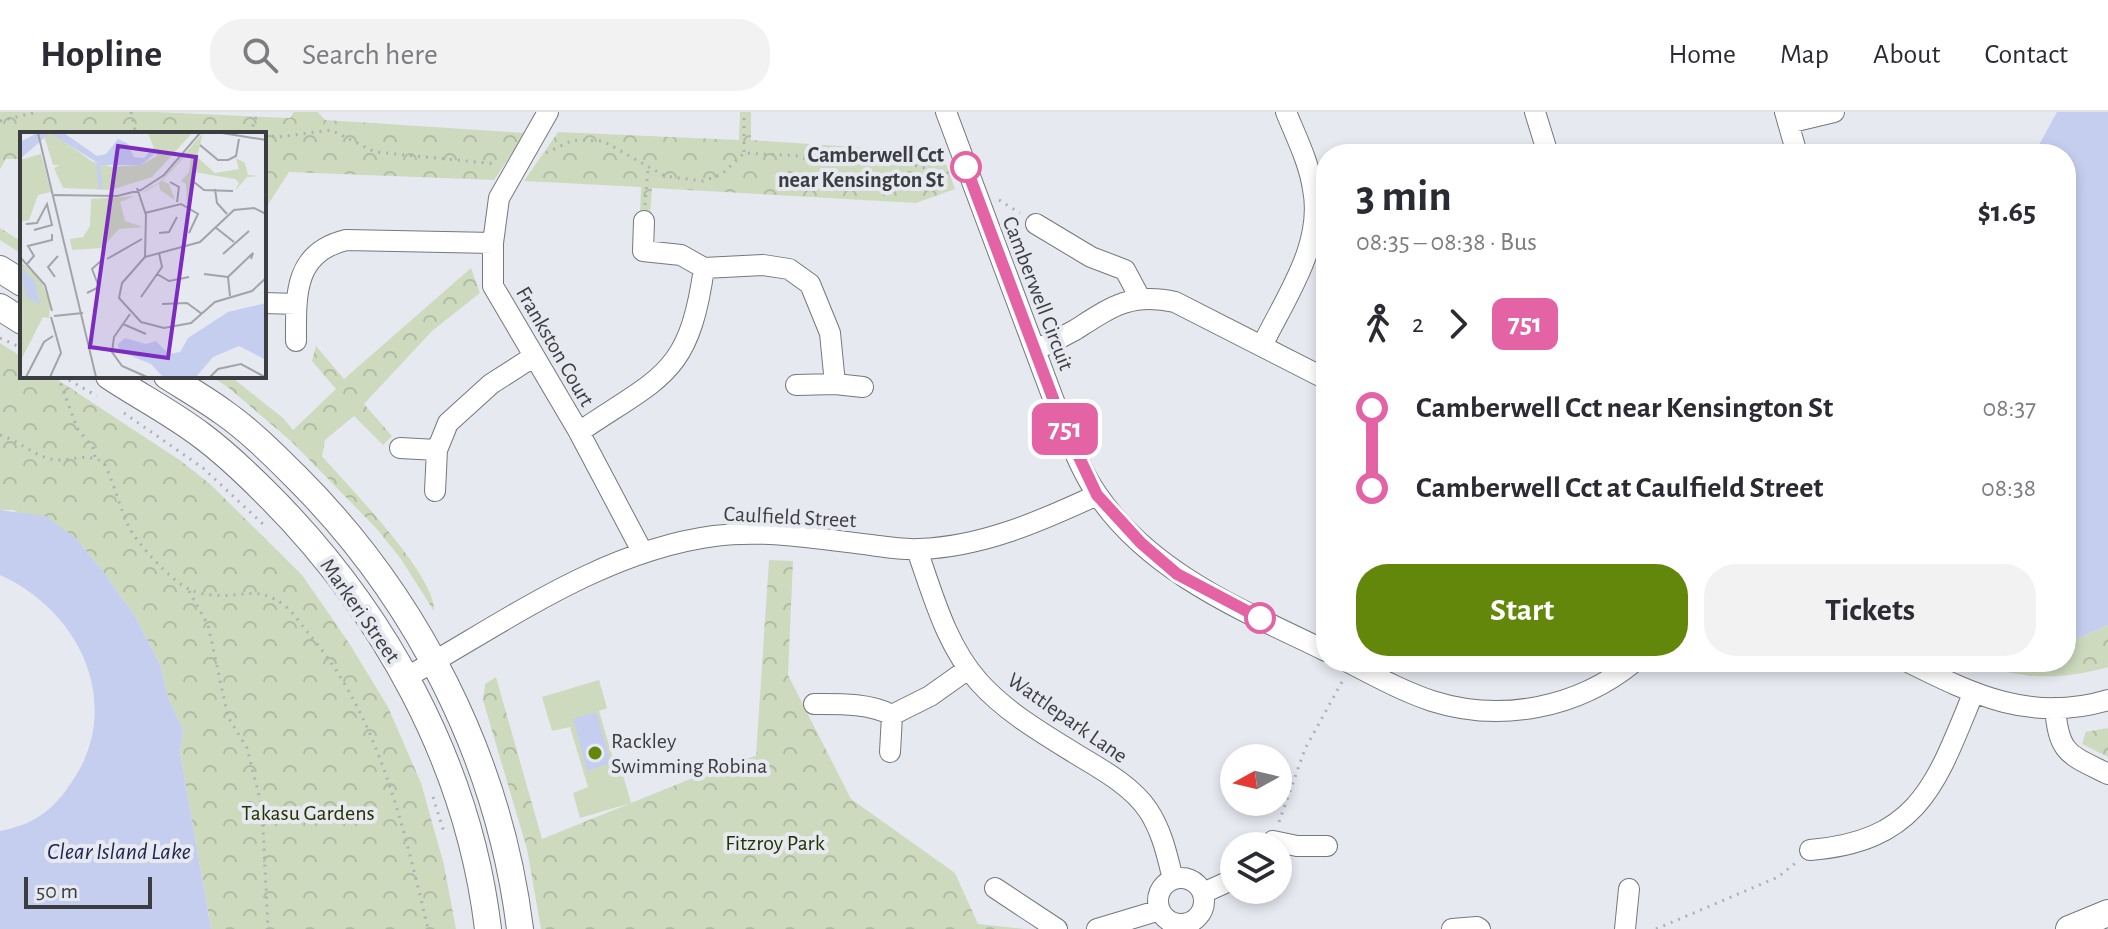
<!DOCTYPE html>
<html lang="en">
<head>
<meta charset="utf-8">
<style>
	:root { --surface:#fff; --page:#f2f2f3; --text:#2b2b33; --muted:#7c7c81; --line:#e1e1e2; --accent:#63870b }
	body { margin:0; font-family:"Alegreya Sans",sans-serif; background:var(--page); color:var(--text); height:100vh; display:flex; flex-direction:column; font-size:30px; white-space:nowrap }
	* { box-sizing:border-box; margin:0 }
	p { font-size:26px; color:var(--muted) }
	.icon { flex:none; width:44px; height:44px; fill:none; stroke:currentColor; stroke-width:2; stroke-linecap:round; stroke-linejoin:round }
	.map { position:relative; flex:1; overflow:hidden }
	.sheet { position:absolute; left:1316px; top:32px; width:760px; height:528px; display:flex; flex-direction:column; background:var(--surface); border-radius:32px; box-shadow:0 4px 12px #0003 }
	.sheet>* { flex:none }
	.badge { padding:0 16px; border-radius:12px; font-size:28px; line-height:52px }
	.needle { width:52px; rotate:262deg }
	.controls { position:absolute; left:1220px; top:632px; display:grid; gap:16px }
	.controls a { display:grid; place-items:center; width:72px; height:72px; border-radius:50%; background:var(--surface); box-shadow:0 4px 12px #0003; font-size:40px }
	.scale { position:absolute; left:24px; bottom:20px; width:128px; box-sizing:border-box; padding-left:8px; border:4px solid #3c3d40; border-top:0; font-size:22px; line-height:28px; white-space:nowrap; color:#3c3d40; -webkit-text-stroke:6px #e7e9f1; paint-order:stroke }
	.map>.badge { position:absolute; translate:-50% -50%; box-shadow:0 0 0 4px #fff }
	.legs { display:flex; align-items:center; gap:12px; height:88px; padding:0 40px; font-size:26px }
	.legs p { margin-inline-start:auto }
	.summary { display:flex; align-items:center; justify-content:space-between; height:136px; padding:0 40px }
	h1 { font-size:44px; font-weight:600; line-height:60px }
	.button { display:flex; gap:16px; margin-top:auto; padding:16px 40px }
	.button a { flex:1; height:92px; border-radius:32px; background:var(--accent); color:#fff; font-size:32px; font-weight:600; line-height:92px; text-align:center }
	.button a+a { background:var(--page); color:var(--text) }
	ul { padding:0 40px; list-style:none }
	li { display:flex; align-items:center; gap:28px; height:80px; font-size:30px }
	li i { display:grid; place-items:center; width:12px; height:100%; margin:0 10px; background:currentColor }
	li i::after { content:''; width:20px; height:20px; margin:-10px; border:6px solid; border-radius:50%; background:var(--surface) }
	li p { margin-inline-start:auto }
	li:first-child i { background:linear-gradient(#0000 50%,currentColor 0) }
	li:last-child i { background:linear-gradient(currentColor 50%,#0000 0) }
	header { display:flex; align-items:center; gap:48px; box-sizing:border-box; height:112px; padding:0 40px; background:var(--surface); border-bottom:2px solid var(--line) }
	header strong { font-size:38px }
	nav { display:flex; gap:44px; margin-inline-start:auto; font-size:28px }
	.search { width:560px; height:72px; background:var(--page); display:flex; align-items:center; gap:20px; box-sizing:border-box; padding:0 28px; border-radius:32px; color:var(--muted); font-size:30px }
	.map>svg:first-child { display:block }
	.park { fill:url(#park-crowns) }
	.pitch { fill:#cddabd }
	.water { fill:#c6ceef }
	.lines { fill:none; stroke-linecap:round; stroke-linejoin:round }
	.minor-casing { stroke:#75777e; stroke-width:22 }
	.major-casing { stroke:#75777e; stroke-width:28 }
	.path { stroke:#afb1b7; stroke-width:3; stroke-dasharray:2 6; stroke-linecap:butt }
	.minor { stroke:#fff; stroke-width:20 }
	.major { stroke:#fff; stroke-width:26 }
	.line-1-casing { stroke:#fff; stroke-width:18 }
	.line-1 { stroke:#e463a4; stroke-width:12 }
	.stop-1-dot { fill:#fff; stroke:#e463a4; stroke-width:4 }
	.poi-dot { fill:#63870b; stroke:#e7e9f1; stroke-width:3 }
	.labels { text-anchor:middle; stroke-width:8; stroke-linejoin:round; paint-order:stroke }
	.stop-label { font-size:22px; font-weight:bold; fill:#3c3d40; stroke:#e7e9f1; text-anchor:end }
	.street-label { font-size:22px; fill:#3c3d40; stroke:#e7e9f1 }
	.poi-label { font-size:22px; fill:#3c3d40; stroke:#e7e9f1; text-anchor:start }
	.park-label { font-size:22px; fill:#243400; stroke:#e7e9f1 }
	.water-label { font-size:24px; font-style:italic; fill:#202650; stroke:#e7e9f1 }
	.inset-river { fill:none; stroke:#c6ceef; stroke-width:4 }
	.inset-road { fill:none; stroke:#a3a4aa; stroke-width:2 }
	.view { fill:#7b2cbf; fill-opacity:0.15; stroke:#7b2cbf; stroke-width:4 }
	.inset-edge { fill:none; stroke:#3c3d40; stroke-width:4 }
</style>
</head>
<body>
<header>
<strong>Hopline</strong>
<div class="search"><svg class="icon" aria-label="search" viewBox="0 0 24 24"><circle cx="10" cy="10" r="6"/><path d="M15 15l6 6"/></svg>Search here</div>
<nav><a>Home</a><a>Map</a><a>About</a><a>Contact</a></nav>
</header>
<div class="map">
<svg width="2108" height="817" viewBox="0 0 2108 817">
	<defs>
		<pattern id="park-crowns" width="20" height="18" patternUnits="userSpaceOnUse" patternTransform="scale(2)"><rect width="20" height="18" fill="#cddabd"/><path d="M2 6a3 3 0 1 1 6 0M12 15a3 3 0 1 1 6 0" fill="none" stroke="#b1bca4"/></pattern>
	</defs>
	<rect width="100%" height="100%" fill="#e7e9f1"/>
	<path class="park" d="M 0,0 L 156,0 L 290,6 L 294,0 L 318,0 L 325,8 L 525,21 L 494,68 L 289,60 L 264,99 L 264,117 L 264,22 L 22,22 L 22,47 L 6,47 L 0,57 Z
		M 740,0 L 751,0 L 751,28 L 942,41 L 955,77 L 916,91 L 652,76 L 650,103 L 640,103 L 641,75 L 524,69 L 558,20 L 739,28 Z
		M 0,116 L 22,130 L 22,142 L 0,128 Z
		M 471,156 L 480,181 L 432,219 L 364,292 L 392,324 L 383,333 L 354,304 L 325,328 L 322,344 C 347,373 436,463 434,499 L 401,447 L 376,416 L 292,330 L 229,276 L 211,264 L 230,264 L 283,306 L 293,318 L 336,277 L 312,249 L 316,234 L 344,267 Z
		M 0,231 L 22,245 L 22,264 L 52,264 L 181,349 L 210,372 L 302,463 L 349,531 L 388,595 L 421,671 L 444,753 L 456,817 L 211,817 L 180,640 L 183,618 L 168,585 L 160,552 L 135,504 L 104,461 L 76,426 L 13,398 L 0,398 Z
		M 769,448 L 793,449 L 788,563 L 851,687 L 955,761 L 978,812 L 1025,817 L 541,817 L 527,737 L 483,588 L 485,572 L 496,565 L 542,727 L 725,653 L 756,644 Z
		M 2108,513 L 2108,555 C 2057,569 2021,567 1971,550 L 2066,550 L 2066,529 L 2077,527 Z
		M 2108,616 L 2108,645 L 2082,632 L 2086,620 Z"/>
	<path class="pitch" d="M 599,568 L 607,596 L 599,599 L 618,664 L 623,663 L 631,691 L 580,706 L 573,681 L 588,675 L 570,615 L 552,619 L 542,585 Z"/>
	<path class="water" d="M 2057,0 L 2108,0 L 2108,513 L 2077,527 L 2066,529 L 2066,42 L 2034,42 Z
		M 0,398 L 45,404 L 76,426 L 104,461 L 135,504 L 160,552 L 168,585 L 183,618 L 180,640 L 211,817 L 0,817 L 0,719 C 32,713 51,700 69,674 C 126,596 82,500 0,463 Z
		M 596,600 L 611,651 L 587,659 L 573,607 Z"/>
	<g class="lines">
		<defs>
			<path id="minor" d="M 548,0 L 499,86 L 493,131 L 493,174 L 579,320 L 643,441
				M 946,0 L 1060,305 C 1071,331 1081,359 1097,382 C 1150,461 1244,499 1326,539
				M 1535,0 L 1548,42
				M 1785,0 L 1797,42
				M 1788,11 L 1834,0
				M 644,109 L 643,139 L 681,143 L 704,156 L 763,153 L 789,157 L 810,172 L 830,221 L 835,272
				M 1036,112 L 1091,145 L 1125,158 L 1140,186
				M 264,191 L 296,192
				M 296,229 C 296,184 293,141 346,128 L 493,131
				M 1262,234 C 1285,186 1324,133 1313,77 C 1309,50 1296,25 1286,0
				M 1035,238 C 1049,232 1062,225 1075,218 C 1111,195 1131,180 1175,190 L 1326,267
				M 796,273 L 835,272 L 863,275
				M 579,320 C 661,264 689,264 704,156
				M 400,336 L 437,338
				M 435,379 L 437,338 L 448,311 L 491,272 L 533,245
				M 917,438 C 933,483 946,533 979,570 C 1006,600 1042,621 1076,642 C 1101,657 1132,674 1148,698 C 1162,719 1167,743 1173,767
				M 1348,550 C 1375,564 1402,579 1432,589 C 1501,611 1578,596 1634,550
				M 1908,550 C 1974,583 2032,611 2108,588
				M 407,565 C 504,511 601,439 714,424 C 765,417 820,427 871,433 C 886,435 903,438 919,437 C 982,435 1041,409 1097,383
				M 814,592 C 839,592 869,591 892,603 L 930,584 L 968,557
				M 2055,596 C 2059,642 2068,642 2108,662
				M 890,640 L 892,603
				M 1269,734 L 1273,729 L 1297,734 L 1327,734
				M 1810,738 C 1919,729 1936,672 1973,582
				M1158 789a23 23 0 1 1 46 0a23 23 0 1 1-46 0Z
				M 995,776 L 1057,817
				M 1203,781 L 1234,767
				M 1097,817 L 1160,798
				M 1452,817 L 1477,815 L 1480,817
				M 1625,817 L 1629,777"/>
			<path id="major" d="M 0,157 L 22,171
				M 0,195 L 22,209
				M 109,264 C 139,284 172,301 201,323 C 224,340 245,360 265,380 C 383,497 468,650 488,817
				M 167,264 C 186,276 205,287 223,300 C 249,318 273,342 295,364 C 417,485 499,647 520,817
				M 2069,817 L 2108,801"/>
		</defs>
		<use href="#minor" class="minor-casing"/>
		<use href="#major" class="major-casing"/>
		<path class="path" d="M 131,0 L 136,22
			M 0,9 L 37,0
			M 250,22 L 258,0
			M 264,23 L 278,25 L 331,18 L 375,40 L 497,52
			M 744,40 L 744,0
			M 546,41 L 573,28 L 603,29 L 665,64 L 703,69 L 722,62 L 744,41 L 899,49 L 950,63
			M 999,88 L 1020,101
			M 645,93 L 648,57
			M 0,226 L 22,236
			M 58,264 L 77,316 L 93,336 L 95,345
			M 62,264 L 97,284
			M 124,301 L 203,356 L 264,413
			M 0,323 C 17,328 31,341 47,346 C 68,353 85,338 104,351 C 114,371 119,393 128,413 C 136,431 173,471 191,478 C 198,481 207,483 215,483 C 243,486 257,473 284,493 C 293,500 301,512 308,521 C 378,601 404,716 428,817
			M 189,479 L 208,513 L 228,605 L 247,636 L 262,695 L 268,817
			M 433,685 L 444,720
			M 1279,710 L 1305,637 L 1343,568
			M 1656,817 L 1778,765 L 1798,749"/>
		<use href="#minor" class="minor"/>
		<use href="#major" class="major"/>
	</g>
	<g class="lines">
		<defs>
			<path id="line-1" d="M 966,55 L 1060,305 L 1097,383 L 1141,431 L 1177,462 L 1260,506"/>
		</defs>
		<use href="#line-1" class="line-1-casing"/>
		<use href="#line-1" class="line-1"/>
	</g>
	<g class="stop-1-dot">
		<circle cx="966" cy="55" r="14"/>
		<circle cx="1260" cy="506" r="14"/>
	</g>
	<circle class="poi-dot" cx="595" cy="641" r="8"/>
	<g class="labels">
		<g class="stop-label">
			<text x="944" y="50">Camberwell Cct<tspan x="944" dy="25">near Kensington St</tspan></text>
		</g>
		<g class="street-label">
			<text transform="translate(1039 181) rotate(69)" y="8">Camberwell Circuit</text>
			<text transform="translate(556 234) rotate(60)" y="8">Frankston Court</text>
			<text transform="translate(790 404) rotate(3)" y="8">Caulfield Street</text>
			<text transform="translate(361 498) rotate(55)" y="8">Markeri Street</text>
			<text transform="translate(1068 605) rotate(35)" y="8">Wattlepark Lane</text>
		</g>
		<g class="poi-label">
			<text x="611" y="636">Rackley<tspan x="611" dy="25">Swimming Robina</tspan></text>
		</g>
		<g class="park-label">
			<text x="308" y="708">Takasu Gardens</text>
			<text x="775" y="738">Fitzroy Park</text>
		</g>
		<g class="water-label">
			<text x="119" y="747">Clear Island Lake</text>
		</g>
	</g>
	<g transform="translate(20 20)">
		<rect width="246" height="246" fill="#e7e9f1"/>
		<path d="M 21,22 L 31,60 L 18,63 L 9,88 L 0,90 L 0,28 ZM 0,129 L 21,148 L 30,172 L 29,186 L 23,185 L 0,230 Z" fill="#cddabd"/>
		<path d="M 32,1 L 73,30 L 92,35 L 121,33 L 137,24 L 128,1 L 172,1 L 132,45 L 91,58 L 43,56 L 34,36 L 40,33 L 33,33 L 24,4 ZM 183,1 L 177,25 L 195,41 L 219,37 L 216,26 L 225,31 L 228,43 L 238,44 L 227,45 L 215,59 L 219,51 L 215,47 L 174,40 L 167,75 L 166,52 L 161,49 L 169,40 L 171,25 L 167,22 L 142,49 L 149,52 L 155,68 L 140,58 L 139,51 L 127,59 L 123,60 L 141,49 ZM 115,64 L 100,70 L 105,89 L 123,95 L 99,97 L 82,116 L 52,118 L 50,107 L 63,105 L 70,94 L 71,67 Z" fill="#cddabd"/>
		<path d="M 17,1 L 44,1 L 77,24 L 86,22 L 98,7 L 107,11 L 114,25 L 124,26 L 133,16 L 138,19 L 121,33 L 81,33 L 30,1 L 0,27 L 0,10 ZM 0,134 L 15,149 L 20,173 L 6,165 ZM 246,171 L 246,228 L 219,214 L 193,225 L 176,245 L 143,245 L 131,232 L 99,219 L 98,212 L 105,206 L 126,212 L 136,209 L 149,222 L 160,220 L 168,206 L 208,180 Z" fill="#c6ceef"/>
		<path class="inset-river" d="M 78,31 L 81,57"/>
		<path class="inset-road" d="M 18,1 L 76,245M 202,1 L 246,8M 180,13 L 198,28 L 208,28 L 216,24 L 219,7M 150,50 L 159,55 L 157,70M 174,50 L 184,58 L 213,59M 117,56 L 126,83 L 125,125M 195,57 L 197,71 L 207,82M 34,63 L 97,64 L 121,58 L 144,43 L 180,1M 125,81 L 161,72 L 178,82 L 169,101M 246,82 L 234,76 L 214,78 L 180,110 L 125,125 L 102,151 L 99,166 L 121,190 L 144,196 L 171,191 L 195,170 L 232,159 L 246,146M 6,92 L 17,91 L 27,72 L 32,93 L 14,98M 195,95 L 214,110M 139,101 L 149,100 L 157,85M 203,122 L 229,99M 0,125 L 25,153 L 32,179M 87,127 L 122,107M 7,132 L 14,124 L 8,114 L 32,108 L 32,102M 137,142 L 149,149 L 169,145M 184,142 L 208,145M 35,145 L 28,135 L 38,124M 67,161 L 79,155 L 72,137 L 83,127M 210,164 L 208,145 L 233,121 L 231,127M 121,165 L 142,135 L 139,121M 142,172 L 167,171 L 182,182M 110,182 L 94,205 L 92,220 L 102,234 L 127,245M 34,184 L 63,181M 103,192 L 126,202M 6,245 L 24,210 L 33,204M 30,245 L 41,221 L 31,185M 190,245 L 198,237 L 221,232 L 245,245"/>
		<path class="view" d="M 98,14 L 176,25 L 148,226 L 70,215 Z"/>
		<rect width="246" height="246" class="inset-edge"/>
	</g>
</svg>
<div class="controls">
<a><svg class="needle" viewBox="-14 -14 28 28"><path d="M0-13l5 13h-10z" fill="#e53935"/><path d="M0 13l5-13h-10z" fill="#7c7c81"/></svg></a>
<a><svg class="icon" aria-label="layers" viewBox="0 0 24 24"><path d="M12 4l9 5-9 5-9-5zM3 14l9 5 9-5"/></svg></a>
</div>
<div class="scale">50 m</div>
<b class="badge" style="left:1065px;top:317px;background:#e463a4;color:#fff">751</b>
<section class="sheet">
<div class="summary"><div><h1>3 min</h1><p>08:35 – 08:38 · Bus</p></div><b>$1.65</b></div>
<div class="legs"><svg class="icon" aria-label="walk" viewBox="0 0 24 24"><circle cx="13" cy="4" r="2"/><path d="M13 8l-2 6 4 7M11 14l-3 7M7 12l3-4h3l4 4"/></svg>2<svg class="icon" aria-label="forward" viewBox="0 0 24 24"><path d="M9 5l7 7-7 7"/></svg><b class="badge" style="background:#e463a4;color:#fff">751</b></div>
<ul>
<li><i style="color:#e463a4"></i><b>Camberwell Cct near Kensington St</b><p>08:37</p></li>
<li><i style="color:#e463a4"></i><b>Camberwell Cct at Caulfield Street</b><p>08:38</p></li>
</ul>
<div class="button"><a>Start</a><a>Tickets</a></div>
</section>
</div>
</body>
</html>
